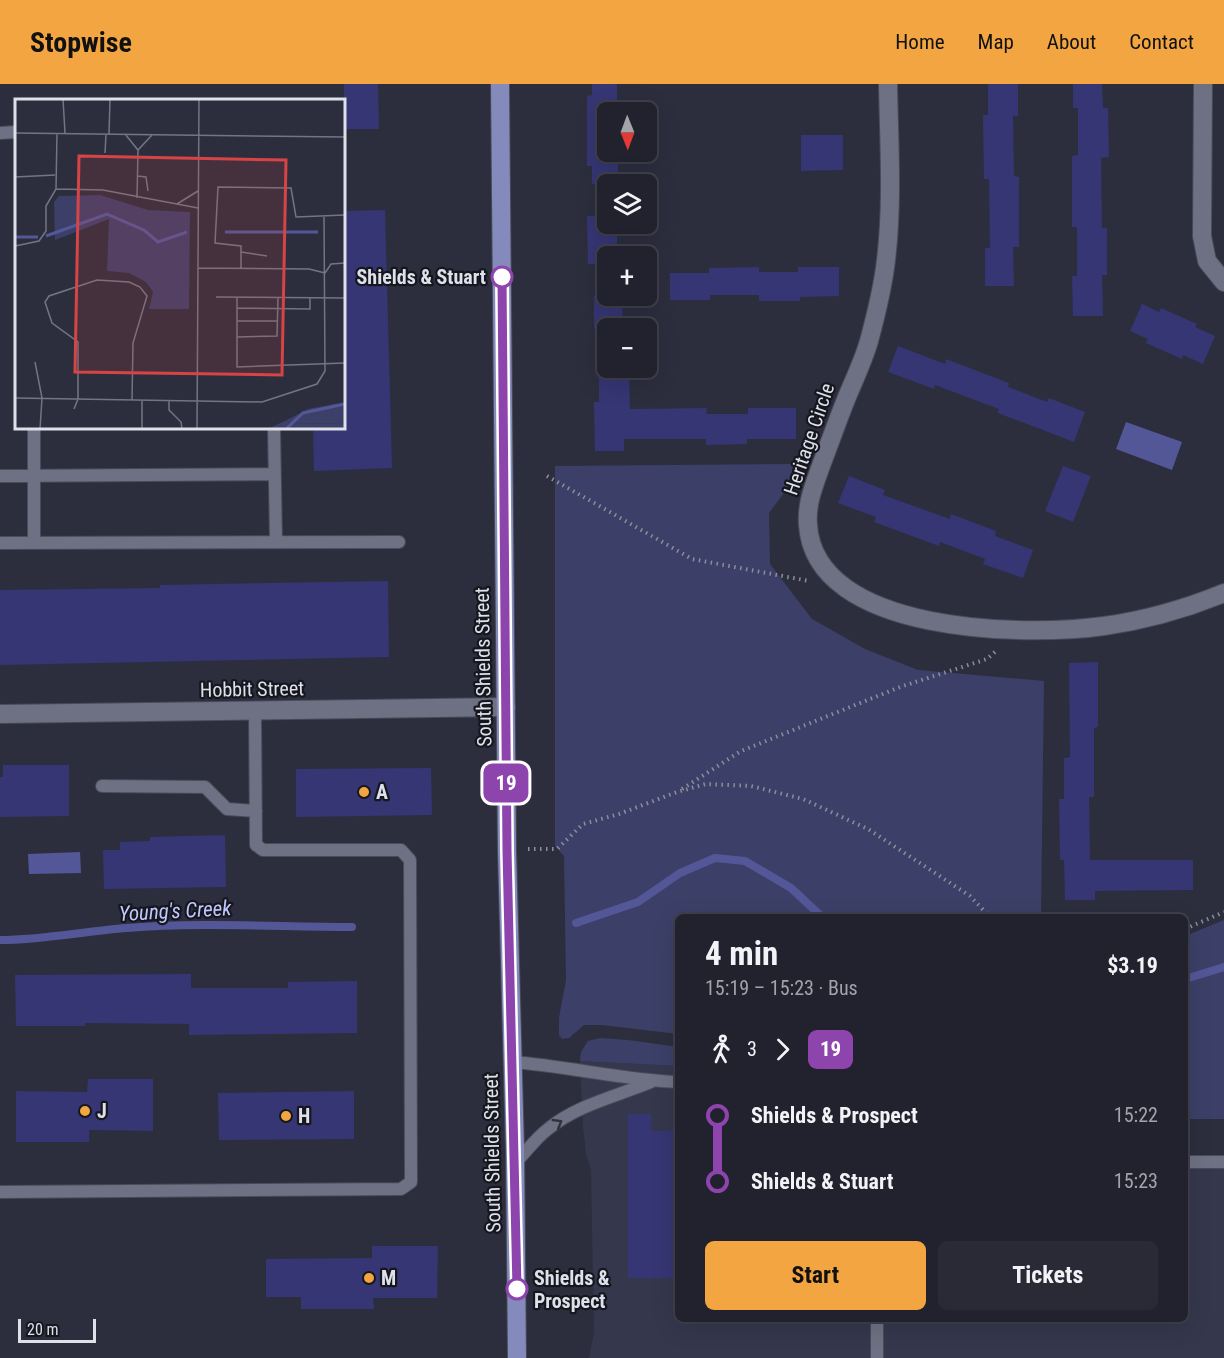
<!DOCTYPE html>
<html lang="en">
<head>
<meta charset="utf-8">
<style>
	:root { --surface:#21222e; --page:#292a36; --text:#f1f3f6; --muted:#a2a4aa; --line:#3e3f4a; --accent:#f2a541 }
	body { margin:0; font-family:"Roboto Condensed",sans-serif; background:var(--page); color:var(--text); height:100vh; display:flex; flex-direction:column; font-size:22px; white-space:nowrap }
	* { box-sizing:border-box; margin:0 }
	p { font-size:20px; color:var(--muted) }
	.icon { flex:none; width:33px; height:33px; fill:none; stroke:currentColor; stroke-width:2; stroke-linecap:round; stroke-linejoin:round }
	.map { position:relative; flex:1; overflow:hidden }
	.details { position:absolute; left:675px; top:830px; width:513px; height:408px; display:flex; flex-direction:column; background:var(--surface); border-radius:9px; box-shadow:0 6px 24px #0002,0 0 0 2px var(--line) }
	.details>* { flex:none }
	.badge { padding:0 12px; border-radius:9px; font-size:21px; line-height:39px }
	.needle { width:39px; rotate:179deg }
	.controls { position:absolute; left:597px; top:18px; display:grid; gap:12px }
	.controls a { display:grid; place-items:center; width:60px; height:60px; border-radius:9px; background:var(--surface); box-shadow:0 6px 24px #0002,0 0 0 2px var(--line); font-size:30px }
	.scale { position:absolute; left:18px; bottom:15px; width:78px; box-sizing:border-box; padding-left:6px; border:3px solid #dee0ea; border-top:0; font-size:16px; line-height:21px; white-space:nowrap; color:#dee0ea; -webkit-text-stroke:4px #16171e; paint-order:stroke }
	.map>.badge { position:absolute; translate:-50% -50%; box-shadow:0 0 0 3px #fff }
	.legs { display:flex; align-items:center; gap:9px; height:66px; padding:0 30px; font-size:20px }
	.legs p { margin-inline-start:auto }
	.summary { display:flex; align-items:center; justify-content:space-between; height:102px; padding:0 30px }
	h1 { font-size:33px; font-weight:700; line-height:45px }
	.cta { display:flex; gap:12px; margin-top:auto; padding:12px 30px }
	.cta a { flex:1; height:69px; border-radius:9px; background:var(--accent); color:#111; font-size:24px; font-weight:700; line-height:69px; text-align:center }
	.cta a+a { background:var(--page); color:var(--text) }
	ul { padding:0 30px; list-style:none }
	li { display:flex; align-items:center; gap:21px; height:66px; font-size:22px }
	li i { display:grid; place-items:center; width:9px; height:100%; margin:0 8px; background:currentColor }
	li i::after { content:''; width:15px; height:15px; margin:-8px; border:4px solid; border-radius:50%; background:var(--surface) }
	li p { margin-inline-start:auto }
	li:first-child i { background:linear-gradient(#0000 50%,currentColor 0) }
	li:last-child i { background:linear-gradient(currentColor 50%,#0000 0) }
	header { display:flex; align-items:center; gap:36px; box-sizing:border-box; height:84px; padding:0 30px; background:var(--accent); color:#111 }
	header strong { font-size:28px }
	nav { display:flex; gap:33px; margin-inline-start:auto; font-size:21px }
	.map>svg:first-child { display:block }
	.built { fill:#35374d }
	.grass { fill:#3c4068 }
	.water { fill:#535797 }
	.lines { fill:none; stroke-linecap:round; stroke-linejoin:round }
	.stream { stroke:#535797; stroke-width:8 }
	.building { fill:#353673 }
	.lane-casing { stroke:#494b57; stroke-width:14 }
	.street-casing { stroke:#494b57; stroke-width:20 }
	.primary-casing { stroke:#494b57; stroke-width:20 }
	.path { stroke:#8c8e9a; stroke-width:4; stroke-dasharray:1.5 4.5; stroke-linecap:butt }
	.lane { stroke:#6e7183; stroke-width:12 }
	.street { stroke:#6e7183; stroke-width:18 }
	.primary { stroke:#848abb; stroke-width:18 }
	.oneway { stroke:#30323c }
	.line-1-casing { stroke:#fff; stroke-width:14 }
	.line-1 { stroke:#8e44ad; stroke-width:9 }
	.stop-1-dot { fill:#fff; stroke:#8e44ad; stroke-width:3 }
	.poi-dot { fill:#f2a541; stroke:#16171e; stroke-width:2 }
	.labels { text-anchor:middle; stroke-width:4.5; stroke-linejoin:round; paint-order:stroke }
	.stop-label { font-size:20px; font-weight:bold; fill:#dee0ea; stroke:#16171e; text-anchor:end }
	.street-label { font-size:20px; fill:#dee0ea; stroke:#16171e }
	.poi-label { font-size:20px; font-weight:bold; fill:#dee0ea; stroke:#16171e; text-anchor:start }
	.water-label { font-size:21px; font-style:italic; fill:#c0c7ff; stroke:#16171e }
	.inset-river { fill:none; stroke:#535797; stroke-width:3 }
	.inset-road { fill:none; stroke:#737583; stroke-width:1.5 }
	.view { fill:#d74445; fill-opacity:0.15; stroke:#d74445; stroke-width:3 }
	.inset-edge { fill:none; stroke:#dee0ea; stroke-width:3 }
</style>
</head>
<body>
<header>
<strong>Stopwise</strong>
<nav><a>Home</a><a>Map</a><a>About</a><a>Contact</a></nav>
</header>
<div class="map">
<svg width="1224" height="1274" viewBox="0 0 1224 1274">
	<rect width="100%" height="100%" fill="#2c2e3e"/>
	<path class="built" d="M 580,977 L 678,982 L 678,1234 L 1185,1234 L 1185,1085 L 1224,1085 L 1224,1274 L 589,1274 L 594,1248 L 591,1086 L 586,1069 L 583,1043 Z"/>
	<path class="grass" d="M 794,380 L 786,406 L 769,429 L 770,480 L 812,535 L 865,565 L 918,586 L 1044,597 L 1041,832 L 678,832 L 678,950 L 602,941 L 584,941 L 569,954 L 562,955 L 559,951 L 559,934 L 566,896 L 564,772 L 555,762 L 555,382 Z
		M 1224,836 L 1224,1035 L 1185,1035 L 1185,852 Z
		M 600,954 L 628,956 L 678,963 L 678,982 L 580,977 L 581,968 L 588,957 Z"/>
	<path class="water" d="M 1126,338 L 1182,358 L 1172,386 L 1116,365 Z
		M 80,768 L 81,789 L 29,790 L 28,770 Z"/>
	<g class="lines">
		<path class="stream" d="M 576,839 L 638,818 L 680,789 L 715,774 L 745,777 L 791,804 L 821,832
			M 0,856 C 43,856 85,847 127,844 C 202,838 277,843 352,843
			M 1185,895 L 1224,883"/>
	</g>
	<path class="building" d="M 344,0 L 378,0 L 379,45 L 344,45 Z
		M 592,0 L 617,0 L 617,28 L 608,28 L 608,68 L 618,68 L 618,100 L 592,100 L 592,82 L 587,82 L 587,12 L 592,11 Z
		M 988,0 L 1018,0 L 1018,32 L 1013,32 L 1014,92 L 1019,93 L 1019,163 L 1013,163 L 1014,202 L 985,202 L 985,164 L 990,164 L 989,95 L 984,95 L 983,31 L 988,31 Z
		M 1073,0 L 1102,0 L 1103,24 L 1108,24 L 1109,73 L 1101,74 L 1102,144 L 1107,144 L 1107,191 L 1102,191 L 1103,232 L 1073,232 L 1072,192 L 1077,192 L 1077,143 L 1072,143 L 1072,72 L 1078,71 L 1078,24 L 1073,24 Z
		M 801,51 L 843,51 L 843,86 L 801,87 Z
		M 385,126 L 392,384 L 314,387 L 313,344 L 344,344 L 344,127 Z
		M 587,132 L 608,132 L 608,140 L 617,140 L 617,172 L 608,172 L 608,180 L 588,180 Z
		M 759,183 L 759,188 L 798,188 L 798,183 L 839,183 L 839,212 L 800,213 L 800,217 L 759,217 L 759,211 L 710,211 L 710,216 L 670,216 L 670,189 L 709,189 L 709,184 Z
		M 594,212 L 622,212 L 623,244 L 594,244 Z
		M 1142,220 L 1159,228 L 1161,224 L 1197,240 L 1195,243 L 1215,252 L 1203,280 L 1183,271 L 1182,275 L 1146,259 L 1148,255 L 1130,247 Z
		M 898,262 L 945,280 L 946,275 L 1009,299 L 1008,303 L 1047,318 L 1049,314 L 1085,328 L 1074,358 L 998,329 L 999,325 L 935,301 L 934,305 L 888,288 Z
		M 599,284 L 629,284 L 630,325 L 707,324 L 706,330 L 748,330 L 748,324 L 796,324 L 796,355 L 747,355 L 747,360 L 706,361 L 706,355 L 624,355 L 624,367 L 595,367 L 594,318 L 599,318 Z
		M 1063,382 L 1091,392 L 1073,438 L 1045,427 Z
		M 849,392 L 885,406 L 883,411 L 950,435 L 951,430 L 996,447 L 995,452 L 1033,466 L 1023,494 L 983,480 L 985,475 L 940,458 L 939,462 L 874,438 L 876,433 L 838,419 Z
		M 388,497 L 389,573 L 0,581 L 0,506 L 160,504 L 160,501 Z
		M 1098,578 L 1098,643 L 1094,644 L 1094,713 L 1089,713 L 1090,776 L 1193,776 L 1193,806 L 1095,807 L 1095,816 L 1065,816 L 1064,776 L 1060,776 L 1059,715 L 1064,715 L 1064,674 L 1070,673 L 1069,579 Z
		M 3,681 L 69,681 L 69,732 L 0,733 L 0,693 L 3,693 Z
		M 431,684 L 432,731 L 296,733 L 296,685 Z
		M 225,751 L 226,803 L 104,805 L 103,766 L 120,766 L 120,758 L 150,757 L 150,753 Z
		M 191,890 L 191,904 L 288,904 L 288,898 L 357,897 L 357,949 L 189,951 L 189,940 L 85,939 L 85,942 L 16,942 L 15,891 Z
		M 88,995 L 153,995 L 153,1047 L 89,1046 L 89,1058 L 16,1058 L 16,1007 L 87,1008 Z
		M 354,1007 L 354,1055 L 219,1056 L 218,1009 Z
		M 628,1030 L 651,1030 L 651,1047 L 678,1047 L 678,1194 L 628,1194 Z
		M 372,1162 L 438,1162 L 437,1214 L 373,1214 L 374,1225 L 301,1225 L 301,1213 L 266,1213 L 266,1175 L 372,1174 Z"/>
	<g class="lines">
		<defs>
			<path id="lane" d="M 0,49 L 16,48
				M 274,344 L 276,458
				M 0,392 L 274,390
				M 0,459 L 399,458
				M 34,459 L 34,344
				M 102,702 L 205,703 L 227,725 L 256,727
				M 512,978 C 568,982 622,996 678,998
				M 1185,1078 L 1224,1078
				M 515,1079 C 526,1068 536,1054 548,1045 C 577,1021 617,1012 651,998
				M 0,1108 L 401,1105 L 411,1098 L 410,776 L 401,766 L 263,766 L 256,761 L 255,628
				M 877,1274 L 877,1234"/>
			<path id="street" d="M 888,0 C 889,58 893,118 886,176 C 883,203 876,231 869,257 C 863,278 853,298 845,318 C 837,338 830,358 822,379 C 815,399 806,419 808,441 C 815,550 1025,553 1104,542 C 1146,536 1185,525 1224,509
				M 1203,0 L 1202,152 L 1207,177 L 1224,198
				M 0,630 L 506,623"/>
			<path id="primary" d="M 500,0 L 507,766 L 515,1065 L 517,1274"/>
		</defs>
		<use href="#lane" class="lane-casing"/>
		<use href="#street" class="street-casing"/>
		<use href="#primary" class="primary-casing"/>
		<path class="path" d="M 547,392 L 692,475 L 809,497
			M 682,705 L 741,667 L 900,603 L 987,575 L 995,568
			M 528,765 L 557,765 L 583,740 L 619,730 L 677,708 L 706,700 L 751,702 L 803,715 L 868,745 L 970,812 L 989,832
			M 1185,845 L 1224,828"/>
		<use href="#lane" class="lane"/>
		<use href="#street" class="street"/>
		<use href="#primary" class="primary"/>
	</g>
	<defs><path id="oneway-chevron" d="M-2-3.5L2.5 0L-2 3.5" fill="none" stroke-width="1.6" stroke-linecap="round" stroke-linejoin="round" transform="scale(1.5)"/></defs>
	<use class="oneway" href="#oneway-chevron" transform="translate(558 1039) rotate(-31)"/>
	<g class="lines">
		<defs>
			<path id="line-1" d="M 502,193 L 507,766 L 517,1205"/>
		</defs>
		<use href="#line-1" class="line-1-casing"/>
		<use href="#line-1" class="line-1"/>
	</g>
	<g class="stop-1-dot">
		<circle cx="502" cy="193" r="10"/>
		<circle cx="517" cy="1205" r="10"/>
	</g>
	<g class="poi-dot">
		<circle cx="364" cy="708" r="6"/>
		<circle cx="85" cy="1027" r="6"/>
		<circle cx="286" cy="1032" r="6"/>
		<circle cx="369" cy="1194" r="6"/>
	</g>
	<g class="labels">
		<g class="stop-label">
			<text x="486" y="200">Shields &amp; Stuart</text>
			<text x="534" y="1201" text-anchor="start">Shields &amp;<tspan x="534" dy="23">Prospect</tspan></text>
		</g>
		<g class="street-label">
			<text transform="translate(809 355) rotate(-71)" y="7">Heritage Circle</text>
			<text transform="translate(483 583) rotate(-91)" y="7">South Shields Street</text>
			<text transform="translate(252 605) rotate(-1)" y="7">Hobbit Street</text>
			<text transform="translate(492 1069) rotate(-91)" y="7">South Shields Street</text>
		</g>
		<g class="poi-label">
			<text x="376" y="715">A</text>
			<text x="97" y="1034">J</text>
			<text x="298" y="1039">H</text>
			<text x="381" y="1201">M</text>
		</g>
		<g class="water-label">
			<text transform="translate(175 827) rotate(-3)" y="7">Young's Creek</text>
		</g>
	</g>
	<g transform="translate(15 15)">
		<rect width="330" height="330" fill="#2c2e3e"/>
		<path d="M 85,96 L 133,111 L 175,113 L 174,210 L 134,210 L 138,193 L 131,183 L 114,174 L 92,172 L 94,120 L 40,141 L 39,103 L 44,97 ZM 330,303 L 330,324 L 278,325 L 270,322 L 293,310 Z" fill="#3c4068"/>
		<path d="M 270,322 L 278,325 L 330,324 L 330,330 L 252,330 Z" fill="#3c4068"/>
		<path class="inset-river" d="M 210,133 L 303,133M 31,137 L 92,115 L 129,131 L 143,143 L 172,133M 0,138 L 23,138M 271,330 L 288,314 L 330,305"/>
		<path class="inset-road" d="M 48,0 L 50,34M 0,34 L 330,38M 94,35 L 95,0M 110,35 L 123,51 L 137,36M 90,54 L 91,35M 122,77 L 131,78 L 133,92M 0,78 L 40,76M 41,90 L 88,91 L 183,109M 122,99 L 123,51M 162,105 L 183,92M 0,147 L 24,142 L 31,132 L 31,107 L 41,90 L 42,34M 226,153 L 252,157M 183,169 L 294,170 L 310,174M 226,169 L 226,147 L 200,144 L 203,88 L 276,89 L 281,118 L 330,116M 310,174 L 316,165 L 330,164M 201,198 L 330,199M 222,198 L 222,268 L 330,264M 222,209 L 295,210 L 295,199M 222,222 L 262,222M 222,238 L 262,237 L 263,199M 20,263 L 27,299 L 25,330M 0,299 L 247,303 L 302,285 L 310,272 L 309,118M 127,301 L 127,330M 154,302 L 154,311 L 166,323 L 167,330M 59,310 L 63,300 L 63,243 L 37,224 L 30,203 L 34,197 L 82,181 L 114,183 L 125,188 L 132,197 L 118,244 L 117,301M 182,330 L 184,0"/>
		<path class="view" d="M 64,57 L 271,61 L 267,276 L 60,273 Z"/>
		<rect width="330" height="330" class="inset-edge"/>
	</g>
</svg>
<div class="controls">
<a><svg class="needle" viewBox="-14 -14 28 28"><path d="M0-13l5 13h-10z" fill="#e53935"/><path d="M0 13l5-13h-10z" fill="#a2a4aa"/></svg></a>
<a><svg class="icon" aria-label="layers" viewBox="0 0 24 24"><path d="M12 4l9 5-9 5-9-5zM3 14l9 5 9-5"/></svg></a>
<a>+</a>
<a>−</a>
</div>
<div class="scale">20 m</div>
<b class="badge" style="left:506px;top:699px;background:#8e44ad;color:#fff">19</b>
<section class="details">
<div class="summary"><div><h1>4 min</h1><p>15:19 – 15:23 · Bus</p></div><b>$3.19</b></div>
<div class="legs"><svg class="icon" aria-label="walk" viewBox="0 0 24 24"><circle cx="13" cy="4" r="2"/><path d="M13 8l-2 6 4 7M11 14l-3 7M7 12l3-4h3l4 4"/></svg>3<svg class="icon" aria-label="forward" viewBox="0 0 24 24"><path d="M9 5l7 7-7 7"/></svg><b class="badge" style="background:#8e44ad;color:#fff">19</b></div>
<ul>
<li><i style="color:#8e44ad"></i><b>Shields &amp; Prospect</b><p>15:22</p></li>
<li><i style="color:#8e44ad"></i><b>Shields &amp; Stuart</b><p>15:23</p></li>
</ul>
<div class="cta"><a>Start</a><a>Tickets</a></div>
</section>
</div>
</body>
</html>
